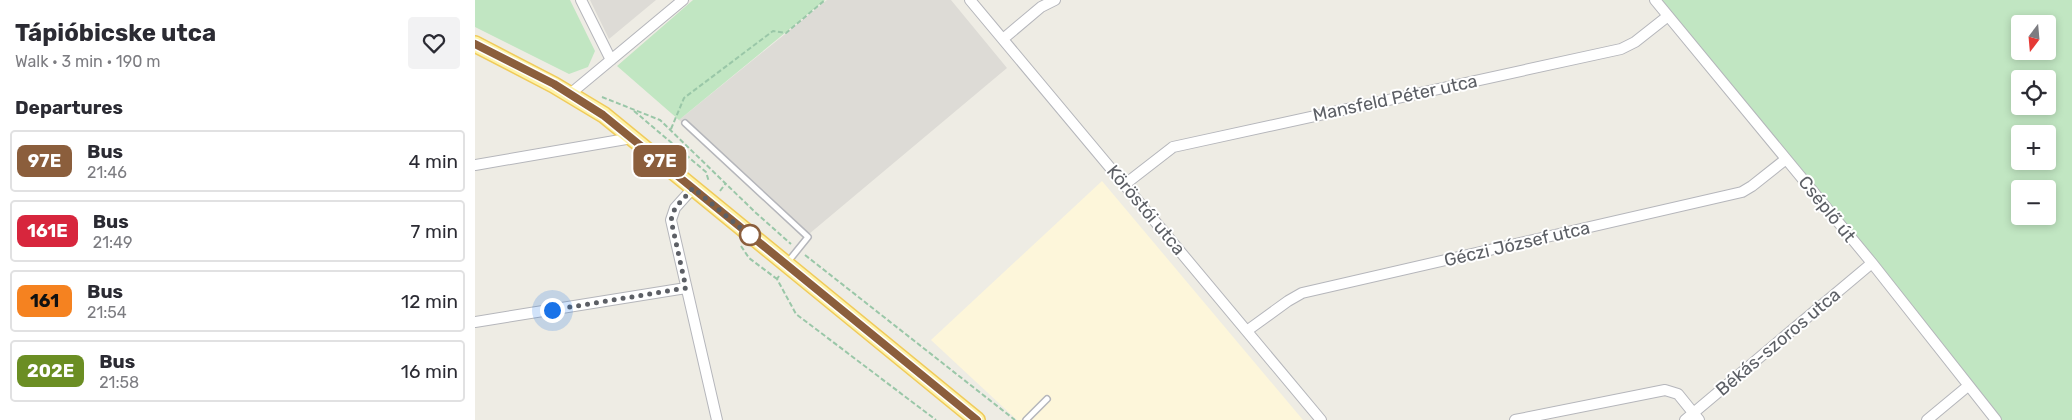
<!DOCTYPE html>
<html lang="en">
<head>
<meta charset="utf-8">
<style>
	:root { --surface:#fff; --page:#f2f2f3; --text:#2b2b33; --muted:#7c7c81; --line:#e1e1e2 }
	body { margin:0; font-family:Rubik,sans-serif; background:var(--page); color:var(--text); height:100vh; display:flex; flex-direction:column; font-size:19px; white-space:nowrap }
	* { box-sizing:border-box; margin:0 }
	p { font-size:16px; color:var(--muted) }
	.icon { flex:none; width:28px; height:28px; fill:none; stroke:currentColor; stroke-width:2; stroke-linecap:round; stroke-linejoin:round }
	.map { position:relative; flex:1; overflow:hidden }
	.sheet { display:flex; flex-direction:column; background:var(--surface); width:475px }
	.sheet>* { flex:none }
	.badge { padding:0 10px; border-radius:8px; font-size:18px; line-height:32px }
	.needle { width:32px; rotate:196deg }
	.buttons { position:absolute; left:1536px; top:15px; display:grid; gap:10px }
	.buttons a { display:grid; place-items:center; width:45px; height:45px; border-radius:5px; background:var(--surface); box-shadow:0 2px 8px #0003; font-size:25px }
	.you { position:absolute; width:25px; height:25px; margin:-12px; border:4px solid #fff; border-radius:50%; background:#1a73e8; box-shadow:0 0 0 8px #1a73e833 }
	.map>.badge { position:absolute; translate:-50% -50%; box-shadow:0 0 0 2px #fff }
	h2 { padding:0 15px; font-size:19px; line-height:45px }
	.round { display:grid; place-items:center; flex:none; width:52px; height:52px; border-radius:5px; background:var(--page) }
	.summary { display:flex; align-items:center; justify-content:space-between; height:85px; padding:0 15px }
	h1 { font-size:24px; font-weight:700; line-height:38px }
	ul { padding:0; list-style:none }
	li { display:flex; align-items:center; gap:15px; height:62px; margin:0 10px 8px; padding:0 5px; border:2px solid var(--line); border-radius:5px }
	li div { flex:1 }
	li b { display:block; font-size:19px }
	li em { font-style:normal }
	li .badge { min-width:55px; font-weight:700; text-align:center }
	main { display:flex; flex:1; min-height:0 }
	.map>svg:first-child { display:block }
	.commercial { fill:#fdf6da }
	.industrial { fill:#dddbd6 }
	.green { fill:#c1e6c2; fill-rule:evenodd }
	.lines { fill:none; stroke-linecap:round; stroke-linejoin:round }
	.lane-casing { stroke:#b5b6bb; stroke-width:8 }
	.street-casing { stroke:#b5b6bb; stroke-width:12 }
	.primary-casing { stroke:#f0cb5c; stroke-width:18 }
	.path { stroke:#9ac7a8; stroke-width:2; stroke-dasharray:5 2.5; stroke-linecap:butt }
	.lane { stroke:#fff; stroke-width:5 }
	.street { stroke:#fff; stroke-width:10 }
	.primary { stroke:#fef3a9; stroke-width:15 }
	.line-casing { stroke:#fff; stroke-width:11 }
	.line { stroke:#8b5e3c; stroke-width:8 }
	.walk { stroke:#5c5f65; stroke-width:5; stroke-dasharray:0 9 }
	.stop-dot { fill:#fff; stroke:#8b5e3c; stroke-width:2.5 }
	.labels { text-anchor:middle; stroke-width:4; stroke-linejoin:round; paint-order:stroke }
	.street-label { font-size:18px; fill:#5c5f65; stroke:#fff }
</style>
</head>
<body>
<main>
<section class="sheet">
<div class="summary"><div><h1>Tápióbicske utca</h1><p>Walk · 3 min · 190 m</p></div><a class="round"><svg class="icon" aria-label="heart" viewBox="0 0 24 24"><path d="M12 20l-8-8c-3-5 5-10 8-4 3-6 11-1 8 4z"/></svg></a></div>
<h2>Departures</h2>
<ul>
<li><span class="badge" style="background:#8b5e3c;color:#fff">97E</span><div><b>Bus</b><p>21:46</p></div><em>4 min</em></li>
<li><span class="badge" style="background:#d7263d;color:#fff">161E</span><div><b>Bus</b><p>21:49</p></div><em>7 min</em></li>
<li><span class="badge" style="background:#f58220;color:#111">161</span><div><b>Bus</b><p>21:54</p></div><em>12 min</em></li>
<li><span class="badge" style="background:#6b8e23;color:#fff">202E</span><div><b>Bus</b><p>21:58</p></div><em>16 min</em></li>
</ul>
</section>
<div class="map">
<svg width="1597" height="420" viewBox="0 0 1597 420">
	<rect width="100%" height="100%" fill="#eeece4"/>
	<path class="commercial" d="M 627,181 L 828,420 L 542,420 L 456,340 Z"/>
	<path class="industrial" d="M 115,0 L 181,0 L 134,39 Z
		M 352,0 L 476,0 L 532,68 L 334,234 L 204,120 Z"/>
	<path class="green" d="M 0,0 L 95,0 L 120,51 L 113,67 L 94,74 L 0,27 Z
		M 218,0 L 350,0 L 204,120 L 142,66 Z
		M 1180,0 L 1597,0 L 1597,420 L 1521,420 ZM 1545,24 L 1572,24 L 1572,51 L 1545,51 ZM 1545,79 L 1572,79 L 1572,106 L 1545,106 ZM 1545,134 L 1572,134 L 1572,161 L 1545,161 ZM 1545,189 L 1572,189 L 1572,216 L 1545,216 Z"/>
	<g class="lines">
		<defs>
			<path id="lane" d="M 210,123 L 333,237 L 312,263
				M 551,420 L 572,399"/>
			<path id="street" d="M 106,0 L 136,60
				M 495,0 L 846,420
				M 1180,0 L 1397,263 L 1521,420
				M 528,39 L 566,7 L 580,0
				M 95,94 L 208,0
				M 0,165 L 157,138
				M 649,185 L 698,147 L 1146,49 L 1160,42 L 1193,16
				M 218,188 L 200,208 L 196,220 L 242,420
				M 0,322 L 211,288
				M 773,330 L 813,301 L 827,293 L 1267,192 L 1277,186 L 1311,159
				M 1040,420 L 1190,390 L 1203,394 L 1224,420
				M 1210,420 L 1397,263
				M 1452,420 L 1493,386"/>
			<path id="primary" d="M 0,44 L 79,85 L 129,115 L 502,420"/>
		</defs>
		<use href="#lane" class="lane-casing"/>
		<use href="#street" class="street-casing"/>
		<use href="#primary" class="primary-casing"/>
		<path class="path" d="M 127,97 L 185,120 L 281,213 L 316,244
			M 159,111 L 231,172 L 234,182
			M 196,129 L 209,98 L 298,31 L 311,33 L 350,0
			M 245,191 L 251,183
			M 266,246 L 274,258 L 302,279
			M 330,255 L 540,420
			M 304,276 L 302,279 L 321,314 L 461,420"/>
		<use href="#lane" class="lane"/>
		<use href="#street" class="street"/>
		<use href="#primary" class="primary"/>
	</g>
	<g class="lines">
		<defs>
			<path id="line" d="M 0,44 L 79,84 L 128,115 L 502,420"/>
		</defs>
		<use href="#line" class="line-casing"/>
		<use href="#line" class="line"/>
		<path class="walk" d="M 77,310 L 211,288 L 196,220 L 200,208 L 218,188 L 280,240 L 275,235"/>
	</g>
	<circle class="stop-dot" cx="275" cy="235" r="10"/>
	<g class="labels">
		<g class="street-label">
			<text transform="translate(920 98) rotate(-12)" y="6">Mansfeld Péter utca</text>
			<text transform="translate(1352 209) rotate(51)" y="6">Cséplő út</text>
			<text transform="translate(671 210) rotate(50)" y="6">Köröstói utca</text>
			<text transform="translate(1042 244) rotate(-13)" y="6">Géczi József utca</text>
			<text transform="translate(1303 342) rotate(-40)" y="6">Békás-szoros utca</text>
		</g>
	</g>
</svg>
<div class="buttons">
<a><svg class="needle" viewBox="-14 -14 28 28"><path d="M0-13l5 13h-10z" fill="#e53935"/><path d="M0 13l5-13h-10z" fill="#7c7c81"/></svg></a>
<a><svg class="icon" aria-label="locate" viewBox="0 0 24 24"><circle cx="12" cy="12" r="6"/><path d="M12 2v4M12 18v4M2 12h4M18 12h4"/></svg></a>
<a>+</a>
<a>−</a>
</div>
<div class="you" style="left:77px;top:310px"></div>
<b class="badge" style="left:185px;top:161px;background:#8b5e3c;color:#fff">97E</b>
</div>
</main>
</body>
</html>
